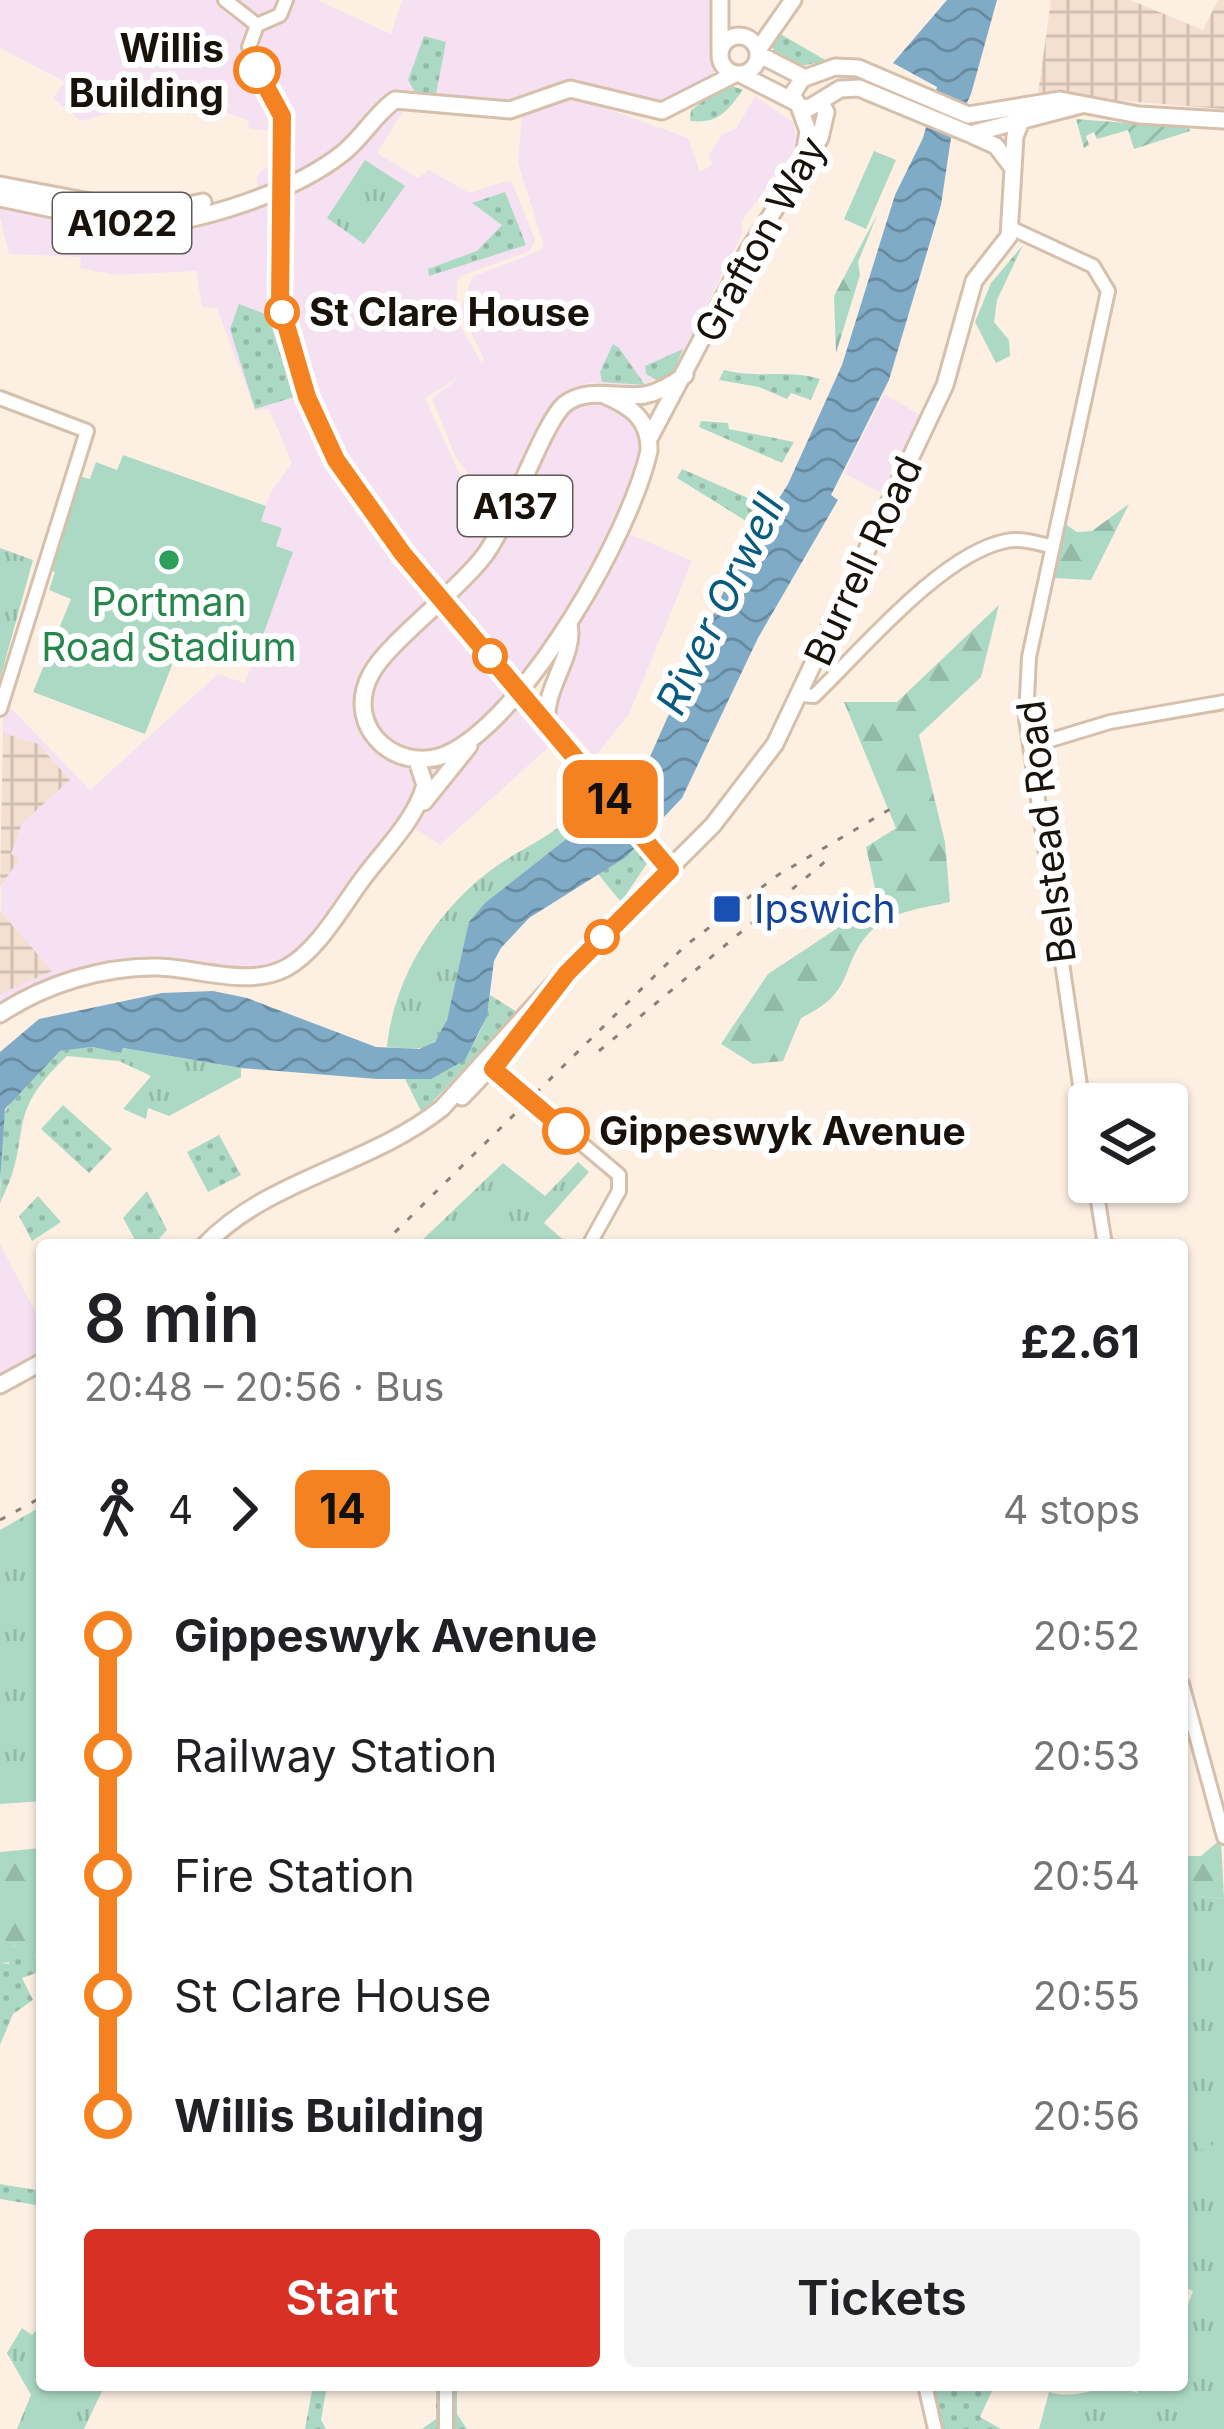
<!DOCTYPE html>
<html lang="en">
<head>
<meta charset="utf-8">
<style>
	:root { --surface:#fff; --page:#f2f2f2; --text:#202124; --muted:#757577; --accent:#d93025 }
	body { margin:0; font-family:Inter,sans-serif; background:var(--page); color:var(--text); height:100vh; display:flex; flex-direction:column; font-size:45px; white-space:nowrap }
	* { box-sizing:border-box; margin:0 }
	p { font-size:39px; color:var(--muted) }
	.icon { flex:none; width:66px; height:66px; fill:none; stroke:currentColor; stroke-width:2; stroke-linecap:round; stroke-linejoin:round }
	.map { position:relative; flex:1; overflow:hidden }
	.details { position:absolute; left:36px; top:1239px; width:1152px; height:1152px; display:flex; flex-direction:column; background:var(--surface); border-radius:12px; box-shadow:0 3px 9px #0004 }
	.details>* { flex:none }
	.badge { padding:0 24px; border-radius:18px; font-size:42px; line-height:78px }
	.controls { position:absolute; left:1068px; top:1083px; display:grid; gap:24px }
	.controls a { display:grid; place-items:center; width:120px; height:120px; border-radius:12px; background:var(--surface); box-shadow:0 3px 9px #0004; font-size:60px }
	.map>.badge { position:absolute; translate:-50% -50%; box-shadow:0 0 0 6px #fff }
	.legs { display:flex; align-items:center; gap:18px; height:132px; padding:0 48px; font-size:39px }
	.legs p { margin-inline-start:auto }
	.headline { display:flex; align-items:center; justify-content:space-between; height:204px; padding:0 48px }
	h1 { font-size:66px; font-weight:600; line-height:90px }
	.primary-button { display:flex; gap:24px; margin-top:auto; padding:24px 48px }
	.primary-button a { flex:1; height:138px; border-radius:12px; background:var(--accent); color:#fff; font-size:48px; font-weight:600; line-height:138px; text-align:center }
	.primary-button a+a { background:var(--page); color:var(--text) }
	ul { padding:0 48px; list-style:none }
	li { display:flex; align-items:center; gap:42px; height:120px; font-size:45px }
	li i { display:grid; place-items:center; width:18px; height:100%; margin:0 15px; background:currentColor }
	li i::after { content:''; width:30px; height:30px; margin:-15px; border:9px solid; border-radius:50%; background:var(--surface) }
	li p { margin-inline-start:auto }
	li:first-child i { background:linear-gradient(#0000 50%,currentColor 0) }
	li:last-child i { background:linear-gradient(currentColor 50%,#0000 0) }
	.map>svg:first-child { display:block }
	.commercial { fill:#f5e1f1 }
	.industrial { fill:url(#industrial-grid) }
	.grass { fill:url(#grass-dots) }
	.forest { fill:url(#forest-firs) }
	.park { fill:url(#park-tufts) }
	.garden { fill:url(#garden-furrows) }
	.pitch { fill:#acd9c4 }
	.water { fill:url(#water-waves) }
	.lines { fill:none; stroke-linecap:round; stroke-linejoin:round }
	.minor-casing { stroke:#d6c0ab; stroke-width:18 }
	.major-casing { stroke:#d6c0ab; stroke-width:21 }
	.minor { stroke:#fff; stroke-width:12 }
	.major { stroke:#fff; stroke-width:15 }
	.rail { stroke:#8b8176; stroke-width:3; stroke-dasharray:6 12; stroke-linecap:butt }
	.line-1-casing { stroke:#fff; stroke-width:27 }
	.line-1 { stroke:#f58220; stroke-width:18 }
	.stop-1-dot { fill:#fff; stroke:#f58220; stroke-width:6 }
	.leisure-dot { fill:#2e9e5b; stroke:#fff; stroke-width:4.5 }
	.transit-dot { fill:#1a4fb4; stroke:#fff; stroke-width:4.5 }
	.labels { text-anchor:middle; stroke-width:12; stroke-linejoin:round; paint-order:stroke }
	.shield { fill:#fff; stroke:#5e5954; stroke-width:3 }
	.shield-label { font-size:36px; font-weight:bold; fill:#19120a }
	.stop-label { font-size:39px; font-weight:bold; fill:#19120a; stroke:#fff; text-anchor:start }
	.street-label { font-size:39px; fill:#19120a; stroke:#fff }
	.leisure-label { font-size:39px; fill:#27864d; stroke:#fff }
	.transit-label { font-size:39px; fill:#164399; stroke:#fff; text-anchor:start }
	.water-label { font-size:42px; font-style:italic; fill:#085a7e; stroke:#fff }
</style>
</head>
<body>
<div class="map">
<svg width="1224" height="2429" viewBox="0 0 1224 2429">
	<defs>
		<pattern id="industrial-grid" width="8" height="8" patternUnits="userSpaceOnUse" patternTransform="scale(3)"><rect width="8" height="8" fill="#f4e0d1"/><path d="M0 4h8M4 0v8" fill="none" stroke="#d1bfb2"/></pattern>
		<pattern id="grass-dots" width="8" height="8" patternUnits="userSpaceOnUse" patternTransform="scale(3)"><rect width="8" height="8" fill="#acd9c4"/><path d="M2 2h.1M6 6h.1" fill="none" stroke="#93b9a7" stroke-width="1.8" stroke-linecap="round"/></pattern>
		<pattern id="forest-firs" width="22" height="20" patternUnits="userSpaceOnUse" patternTransform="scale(3)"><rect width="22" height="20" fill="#acd9c4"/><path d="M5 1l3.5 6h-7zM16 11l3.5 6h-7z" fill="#93b9a7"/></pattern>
		<pattern id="park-tufts" width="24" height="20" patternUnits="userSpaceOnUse" patternTransform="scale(3)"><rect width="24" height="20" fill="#acd9c4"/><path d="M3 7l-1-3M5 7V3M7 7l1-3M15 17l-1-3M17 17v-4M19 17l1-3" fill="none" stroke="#93b9a7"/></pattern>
		<pattern id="garden-furrows" width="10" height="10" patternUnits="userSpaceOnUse" patternTransform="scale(3)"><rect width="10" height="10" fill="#acd9c4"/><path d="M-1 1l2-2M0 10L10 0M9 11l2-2" fill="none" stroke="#93b9a7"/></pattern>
		<pattern id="water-waves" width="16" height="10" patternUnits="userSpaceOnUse" patternTransform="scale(3)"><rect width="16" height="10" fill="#7fabc6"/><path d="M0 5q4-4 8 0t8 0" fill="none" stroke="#678a9f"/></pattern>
	</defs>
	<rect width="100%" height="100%" fill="#fdf0e3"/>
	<path class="commercial" d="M 0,0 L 317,0 L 391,34 L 402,0 L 721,0 L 721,63 L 692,98 L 646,111 L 576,90 L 519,108 L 410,100 L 377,153 L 418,178 L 429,170 L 469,193 L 511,180 L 535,240 L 530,251 L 461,276 L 457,282 L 456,318 L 481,362 L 484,359 L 460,311 L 472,277 L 541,250 L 543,243 L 518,163 L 522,116 L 549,103 L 580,99 L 688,138 L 700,172 L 712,165 L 709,155 L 722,134 L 736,129 L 755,96 L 794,123 L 797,147 L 741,222 L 743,232 L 673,372 L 636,387 L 589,383 L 562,395 L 551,405 L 502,507 L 492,508 L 456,457 L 432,399 L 462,375 L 425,398 L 458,471 L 503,527 L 561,407 L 604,395 L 650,437 L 620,530 L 692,561 L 629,714 L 595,757 L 546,703 L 570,626 L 308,950 L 284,970 L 115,971 L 0,1014 L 3,700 L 90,790 L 218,674 L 245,683 L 292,553 L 276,546 L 260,521 L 271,492 L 292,463 L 269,409 L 255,410 L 217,308 L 202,307 L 196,271 L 117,275 L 80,268 L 81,257 L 9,254 L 0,217 L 0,202 L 1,209 L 134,226 L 244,201 L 264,207 L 256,178 L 263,169 L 288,164 L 279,133 L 248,128 L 249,121 L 198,102 L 195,109 L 144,104 L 81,121 L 53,98 L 65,82 L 0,48 Z
		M 884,394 L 929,420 L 892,499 L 844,473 Z
		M 519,707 L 551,745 L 440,845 L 415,828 L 477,745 Z
		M 0,1244 L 42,1325 L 42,1362 L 0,1385 Z"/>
	<path class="industrial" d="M 1051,0 L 1130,0 L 1203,30 L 1218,0 L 1224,0 L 1224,109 L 1038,94 Z
		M 3,733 L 38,744 L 70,780 L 22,823 L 11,854 L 20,858 L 0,887 Z
		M 0,911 L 52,971 L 0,994 Z"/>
	<path class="grass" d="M 777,32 L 827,61 L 795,67 L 776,57 L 771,43 Z
		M 424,36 L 446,42 L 436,94 L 414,91 L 408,80 Z
		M 727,84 L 743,90 C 727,111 719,124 690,121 L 691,110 Z
		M 505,192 L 526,245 L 429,276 L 428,269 L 477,251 L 502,225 L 472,203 Z
		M 239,304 L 268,315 L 294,397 L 255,409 L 230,329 Z
		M 613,344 L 619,348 L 645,385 L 602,382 L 600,372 Z
		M 683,349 L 673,372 L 658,381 L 646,374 L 645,366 Z
		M 724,370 C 759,379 786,369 820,379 L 811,400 L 791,393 L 787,399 L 759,387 L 719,380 Z
		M 701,421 L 728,423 L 729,429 L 794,442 L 782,463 L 699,427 Z
		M 682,469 L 764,505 L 751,524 L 677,478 Z
		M 638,844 L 648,862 L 621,902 L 598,874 Z
		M 490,995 L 517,1012 L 422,1113 L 405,1079 C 457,1079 483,1044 490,995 Z
		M 92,1047 L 121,1053 L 119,1061 L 67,1056 C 0,1119 36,1133 0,1203 L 2,1118 L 13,1097 L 60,1051 Z
		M 63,1105 L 112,1149 L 89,1173 L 41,1129 Z
		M 219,1135 L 241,1175 L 208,1192 L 187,1152 Z
		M 147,1191 L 167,1230 L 153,1245 L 138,1245 L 123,1218 Z
		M 38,1196 L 61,1222 L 32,1241 L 19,1216 Z
		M 16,1945 L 34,1957 L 42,1955 L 42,1971 L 22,1978 L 33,2000 L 13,2014 L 0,2045 L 0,1963 L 9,1964 L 8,1949 Z
		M 0,2184 L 42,2191 L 42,2206 L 0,2199 Z
		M 313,2385 L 327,2385 L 321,2420 L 326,2429 L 305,2429 Z
		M 436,2385 L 457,2385 L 457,2414 L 467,2429 L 422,2429 L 436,2419 Z
		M 925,2385 L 982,2385 L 992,2391 L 980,2417 L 1001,2429 L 935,2429 Z"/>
	<path class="forest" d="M 878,213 L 858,262 L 860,275 L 836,353 L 834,296 Z
		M 1023,245 L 997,300 L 994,322 L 1009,340 L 1010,356 L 996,363 L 975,322 L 991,283 Z
		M 1129,504 L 1091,580 L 1054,578 L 1065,524 L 1077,532 L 1092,531 Z
		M 999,605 L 981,677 L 919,735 L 945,842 L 950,902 C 924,908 890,911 870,932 C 838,966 858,991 801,1018 L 783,1061 L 753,1064 L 721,1044 L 768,974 L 865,910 L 875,888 L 866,847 L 896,828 L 844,702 L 897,702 Z
		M 1221,1839 L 1224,1899 L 1199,1896 L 1182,1913 L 1182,1856 L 1201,1856 Z
		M 42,1848 L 42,1955 L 22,1959 L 15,1945 L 9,1949 L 12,1962 L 0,1963 L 0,1852 Z"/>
	<path class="park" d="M 365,160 L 405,186 L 364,244 L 327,218 Z
		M 0,548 L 33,560 L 0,679 Z
		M 597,784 L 616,800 L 486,902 C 456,938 458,1023 433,1043 C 421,1052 401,1048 387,1047 C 394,971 446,895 512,856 C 543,838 582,818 597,784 Z
		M 122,1048 L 241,1068 L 241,1077 L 169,1116 L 148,1108 L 146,1119 L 123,1109 L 151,1076 L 119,1061 Z
		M 578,1162 L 589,1172 L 544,1223 L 569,1245 L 417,1245 L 503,1163 L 545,1196 Z
		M 42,1506 L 42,1801 L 0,1804 L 0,1530 Z
		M 1199,1896 L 1224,1899 L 1224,2429 L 1039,2429 L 1049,2392 C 1084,2402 1104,2378 1137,2393 L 1141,2385 L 1182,2385 L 1182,2320 L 1193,2291 L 1182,2286 L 1182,1913 Z
		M 42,2324 L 42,2385 L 105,2385 L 84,2429 L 17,2429 L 31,2395 L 7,2353 L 22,2328 L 32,2335 Z"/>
	<path class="garden" d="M 1076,119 L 1189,128 L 1190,131 L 1134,149 L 1128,130 L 1097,139 L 1094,132 L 1086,136 L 1089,145 L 1084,148 Z"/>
	<path class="pitch" d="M 874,151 L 896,160 L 866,229 L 844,219 Z
		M 123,455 L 266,506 L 261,521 L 282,528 L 276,546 L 293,552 L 259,646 L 221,632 L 209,664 L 169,650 L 176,655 L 145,734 L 33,692 L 71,599 L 49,590 L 55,572 L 44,568 L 78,476 L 90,479 L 96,462 L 117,470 Z
		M 1224,2032 L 1224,2041 L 1192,2062 L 1185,2090 L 1224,2171 L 1224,2189 C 1199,2144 1139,2052 1224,2032 Z"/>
	<path class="water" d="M 947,0 L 997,0 L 971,94 L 951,138 L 941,205 L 889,380 L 831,495 L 838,500 L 758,638 L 682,798 L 626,857 L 529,918 L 501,948 L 494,961 L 487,1016 L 465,1060 L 431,1079 L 377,1079 L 241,1068 L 123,1048 L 121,1053 L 92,1047 L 60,1051 L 5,1109 L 0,1182 L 0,1052 L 39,1019 L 162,993 L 213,991 L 247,998 L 376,1047 L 419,1049 L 435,1042 L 447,1020 L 469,922 L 486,902 L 607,807 L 644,770 L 731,575 L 788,484 L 842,365 L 895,195 L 923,138 L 937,87 L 893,63 Z"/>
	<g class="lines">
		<defs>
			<path id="minor" d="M 225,0 L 257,25
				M 257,25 L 249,47 L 282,116 L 284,183
				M 257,25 L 280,15 L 286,0
				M 1011,228 L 1093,266 L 1108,291 L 1029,657 L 1026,718 L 1089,1146
				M 0,398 L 87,431 L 0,709
				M 801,695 L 814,696 C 861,651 941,554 1006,541 C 1021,538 1038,543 1053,547
				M 1031,746 L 1110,722 L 1224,702
				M 487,1064 L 619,1175 L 619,1191 L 589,1245
				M 1095,1182 L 1105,1245
				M 1182,1684 L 1224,1837
				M 925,2385 L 935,2429
				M 446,2429 L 446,2385"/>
			<path id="major" d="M 720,0 L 720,51
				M720 55a19 19 0 1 1 38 0a19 19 0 1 1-38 0Z
				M 758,50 L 793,0
				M 758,54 L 805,78
				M 740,74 L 795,102
				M 1081,105 L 970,134 L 859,88 L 840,89 L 809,108 L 799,106 L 792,95 L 802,79 L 835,67 L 858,68 L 968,115 L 1060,100 L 1139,115 L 1224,120
				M 799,106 L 808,131 L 804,157
				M 972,135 L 996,146 L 1012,167
				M 284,183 C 262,366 332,469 444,604
				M 0,185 L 149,213 L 203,202
				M 0,198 L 134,226 C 197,224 294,192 343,153 C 363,137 375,114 395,100 L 510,110 L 570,89 L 662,111 L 735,74
				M 604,395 C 631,406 650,420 649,451 C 630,535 529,710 453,751 C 402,779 341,730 371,674 C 388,642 456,593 484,556 C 510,522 543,422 565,404 C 588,386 619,399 645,395 C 660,392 673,384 685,375
				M 650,437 L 747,253 L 820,138 L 826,112 L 820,101
				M 518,688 L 670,870
				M 547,723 C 543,688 576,655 569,624
				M 424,802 L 469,746
				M 0,1014 C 45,984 104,966 158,967 C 198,968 248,988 286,968 C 318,951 342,906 364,877 C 385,849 416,819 425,785 L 417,761
				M 462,1097 L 515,1041
				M 205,1245 C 268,1179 371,1165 442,1108 L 554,984 L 713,825 L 775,744 L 945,385 L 974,281 L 1009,236 L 1015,136 L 1023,117
				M 0,1385 L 42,1362"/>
		</defs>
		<use href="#minor" class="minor-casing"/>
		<use href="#major" class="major-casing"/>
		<use href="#minor" class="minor"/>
		<use href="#major" class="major"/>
		<path class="rail" d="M 599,1051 L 833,855
			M 382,1245 L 685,946 L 778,875 L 897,805
			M 0,1520 L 42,1497"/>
	</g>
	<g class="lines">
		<defs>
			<path id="line-1" d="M 257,70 L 282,116 L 280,304 L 307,397 L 336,460 L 403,554 L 670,870 L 567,973 L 493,1069 L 566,1131"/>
		</defs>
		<use href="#line-1" class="line-1-casing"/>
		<use href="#line-1" class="line-1"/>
	</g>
	<g class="stop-1-dot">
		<circle cx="257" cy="70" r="21"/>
		<circle cx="282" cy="312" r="15"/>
		<circle cx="490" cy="656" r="15"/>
		<circle cx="602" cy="937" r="15"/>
		<circle cx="566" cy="1131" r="21"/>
	</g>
	<circle class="leisure-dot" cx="169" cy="560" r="12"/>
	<rect class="transit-dot" x="712" y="894" width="30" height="30" rx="6"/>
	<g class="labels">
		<g class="shield">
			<rect x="53" y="193" width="138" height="60" rx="9"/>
			<rect x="458" y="476" width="114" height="60" rx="9"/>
		</g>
		<g class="shield-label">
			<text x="122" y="236">A1022</text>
			<text x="515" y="519">A137</text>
		</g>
		<g class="stop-label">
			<text x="224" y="62" text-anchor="end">Willis<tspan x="224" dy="45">Building</tspan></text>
			<text x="309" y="326">St Clare House</text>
			<text x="599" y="1145">Gippeswyk Avenue</text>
		</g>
		<g class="street-label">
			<text transform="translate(760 239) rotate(-61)" y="14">Grafton Way</text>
			<text transform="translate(863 561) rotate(-65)" y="14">Burrell Road</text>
			<text transform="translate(1046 832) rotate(-97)" y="14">Belstead Road</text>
		</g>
		<g class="leisure-label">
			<text x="169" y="616">Portman<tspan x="169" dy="45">Road Stadium</tspan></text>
		</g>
		<g class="transit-label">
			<text x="754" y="923">Ipswich</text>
		</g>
		<g class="water-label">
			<text transform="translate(720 604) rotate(-64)" y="15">River Orwell</text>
		</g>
	</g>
</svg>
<div class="controls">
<a><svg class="icon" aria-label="layers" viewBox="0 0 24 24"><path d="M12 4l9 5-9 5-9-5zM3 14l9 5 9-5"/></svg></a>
</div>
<b class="badge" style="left:610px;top:799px;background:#f58220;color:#111">14</b>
<section class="details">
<div class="headline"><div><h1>8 min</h1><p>20:48 – 20:56 · Bus</p></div><b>£2.61</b></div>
<div class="legs"><svg class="icon" aria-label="walk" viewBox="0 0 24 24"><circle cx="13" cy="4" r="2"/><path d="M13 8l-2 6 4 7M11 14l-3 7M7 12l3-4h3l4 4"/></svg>4<svg class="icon" aria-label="forward" viewBox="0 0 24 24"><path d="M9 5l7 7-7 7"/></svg><b class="badge" style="background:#f58220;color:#111">14</b><p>4 stops</p></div>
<ul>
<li><i style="color:#f58220"></i><b>Gippeswyk Avenue</b><p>20:52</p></li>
<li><i style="color:#f58220"></i><span>Railway Station</span><p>20:53</p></li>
<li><i style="color:#f58220"></i><span>Fire Station</span><p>20:54</p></li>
<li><i style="color:#f58220"></i><span>St Clare House</span><p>20:55</p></li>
<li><i style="color:#f58220"></i><b>Willis Building</b><p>20:56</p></li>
</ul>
<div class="primary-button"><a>Start</a><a>Tickets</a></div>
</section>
</div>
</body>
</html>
